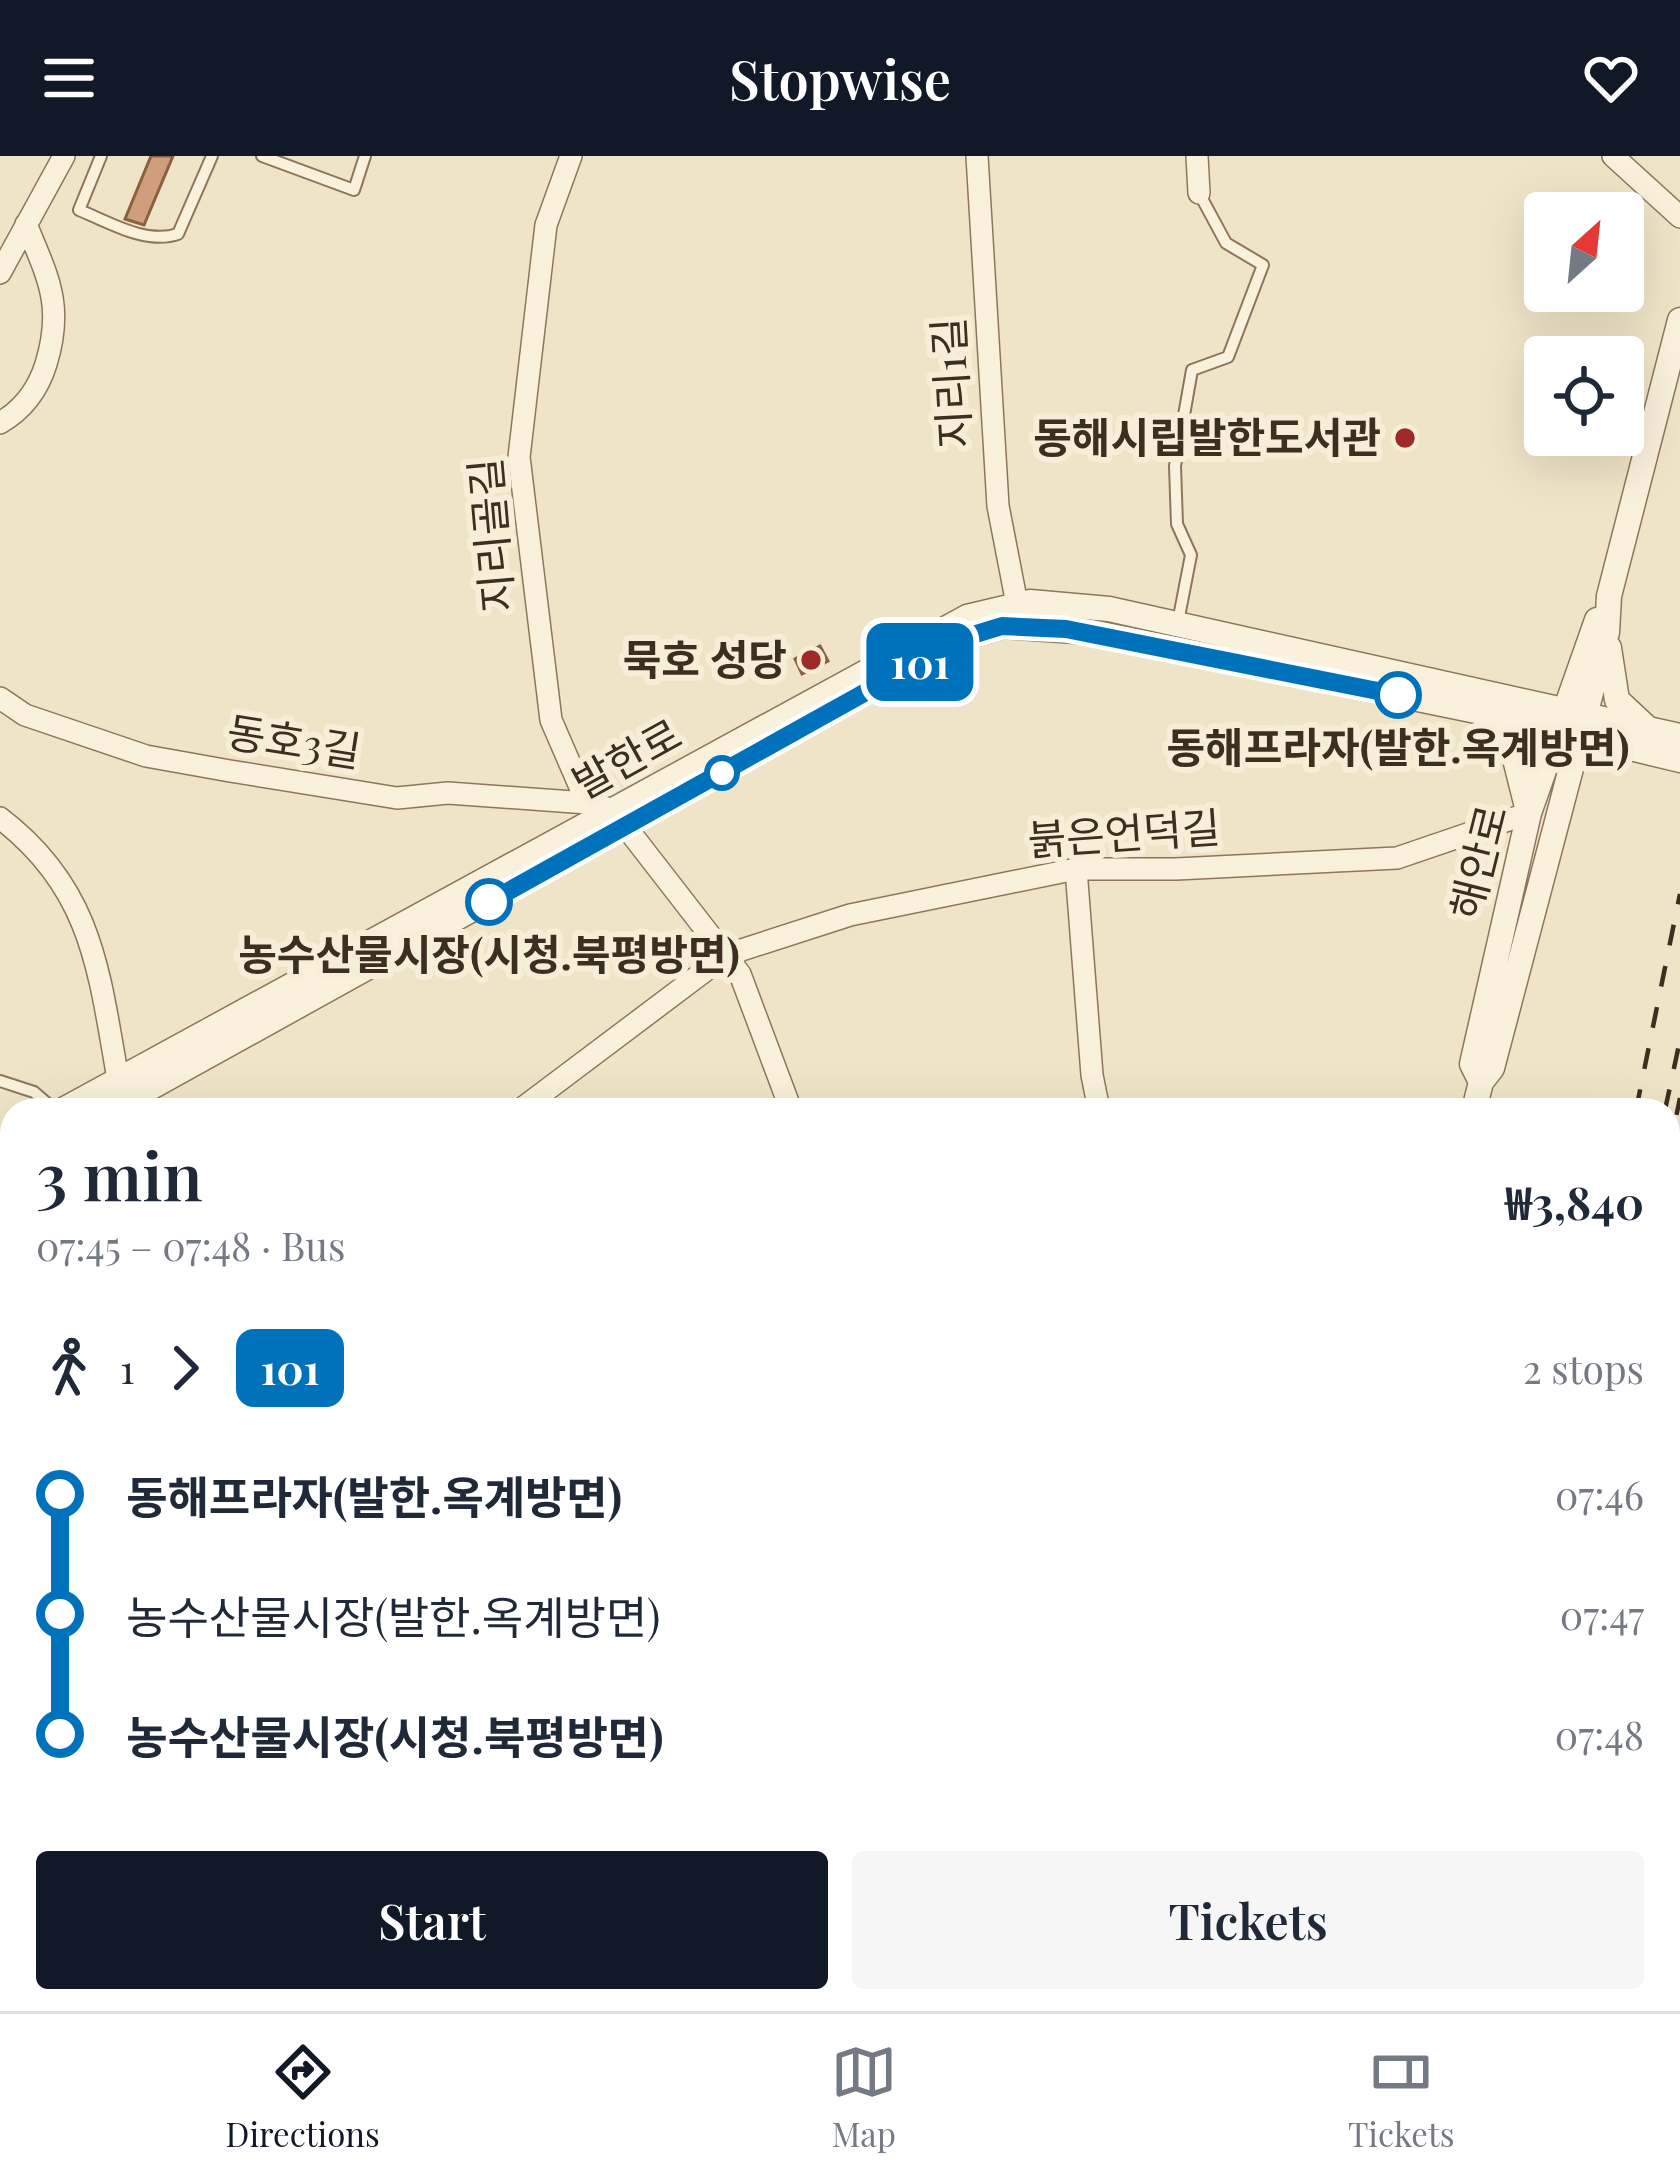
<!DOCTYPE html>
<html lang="en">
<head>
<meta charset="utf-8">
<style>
	:root { --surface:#fff; --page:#f6f6f7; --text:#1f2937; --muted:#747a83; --line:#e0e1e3; --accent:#111827 }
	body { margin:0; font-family:"Playfair Display","Noto Sans KR",serif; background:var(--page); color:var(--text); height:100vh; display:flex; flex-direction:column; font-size:45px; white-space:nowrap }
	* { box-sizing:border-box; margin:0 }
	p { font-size:39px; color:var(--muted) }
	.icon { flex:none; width:66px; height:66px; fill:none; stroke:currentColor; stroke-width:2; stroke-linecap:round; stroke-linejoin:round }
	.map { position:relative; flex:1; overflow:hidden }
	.details { position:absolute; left:0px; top:942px; width:1680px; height:915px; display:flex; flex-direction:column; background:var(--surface); border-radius:36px 36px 0 0; box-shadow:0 12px 48px #0002 }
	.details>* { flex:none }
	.badge { padding:0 24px; border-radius:18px; font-size:42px; line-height:78px }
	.needle { width:78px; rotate:27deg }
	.buttons { position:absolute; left:1524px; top:36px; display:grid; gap:24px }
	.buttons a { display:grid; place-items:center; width:120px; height:120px; border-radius:12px; background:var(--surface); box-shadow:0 12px 48px #0002; font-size:60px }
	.map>.badge { position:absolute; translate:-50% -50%; box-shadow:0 0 0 6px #fff }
	.legs { display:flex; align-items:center; gap:18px; height:132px; padding:0 36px; font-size:39px }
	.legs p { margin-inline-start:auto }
	.overview { display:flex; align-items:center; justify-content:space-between; height:204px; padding:0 36px }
	h1 { font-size:66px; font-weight:600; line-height:90px }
	.action { display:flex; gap:24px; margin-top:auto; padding:24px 36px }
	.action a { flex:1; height:138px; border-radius:12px; background:var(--accent); color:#fff; font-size:48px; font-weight:600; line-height:138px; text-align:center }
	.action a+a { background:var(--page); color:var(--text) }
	ul { padding:0 36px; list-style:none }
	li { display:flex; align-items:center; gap:42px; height:120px; font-size:45px }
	li i { display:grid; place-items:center; width:18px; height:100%; margin:0 15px; background:currentColor }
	li i::after { content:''; width:30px; height:30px; margin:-15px; border:9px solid; border-radius:50%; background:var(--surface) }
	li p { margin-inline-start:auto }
	li:first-child i { background:linear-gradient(#0000 50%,currentColor 0) }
	li:last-child i { background:linear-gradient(currentColor 50%,#0000 0) }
	header { display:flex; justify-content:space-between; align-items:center; height:156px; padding:0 36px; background:var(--accent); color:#fff; font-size:54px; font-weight:600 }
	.tabs { display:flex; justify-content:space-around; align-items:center; height:168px; border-top:3px solid var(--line); background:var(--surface); font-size:33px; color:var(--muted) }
	.tabs a { display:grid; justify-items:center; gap:6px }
	.tabs .active { color:var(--accent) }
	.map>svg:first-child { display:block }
	.building { fill:#cf9f7d; stroke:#8d5f41; stroke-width:3 }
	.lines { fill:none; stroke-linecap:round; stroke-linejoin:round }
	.service-casing { stroke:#8d765c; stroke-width:14 }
	.minor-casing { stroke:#8d765c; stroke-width:24 }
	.tertiary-casing { stroke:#8d765c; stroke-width:27 }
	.service { stroke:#faf1dc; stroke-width:10 }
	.minor { stroke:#faf1dc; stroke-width:21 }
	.tertiary { stroke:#faf1dc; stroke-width:24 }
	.rail { stroke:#3d2e20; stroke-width:4.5; stroke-dasharray:21 21; stroke-linecap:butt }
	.line-1-casing { stroke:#fff; stroke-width:27 }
	.line-1 { stroke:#0072bc; stroke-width:18 }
	.poi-dot { fill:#9e2a2b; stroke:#f7eed8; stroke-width:4.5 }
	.stop-1-dot { fill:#fff; stroke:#0072bc; stroke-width:6 }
	.labels { text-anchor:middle; stroke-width:12; stroke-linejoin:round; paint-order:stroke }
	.street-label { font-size:42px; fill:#3d2e20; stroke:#f7eed8 }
	.poi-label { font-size:42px; font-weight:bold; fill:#3d2e20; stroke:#f7eed8; text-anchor:end }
	.stop-label { font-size:42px; font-weight:bold; fill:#3d2e20; stroke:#f7eed8 }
</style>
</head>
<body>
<header><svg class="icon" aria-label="menu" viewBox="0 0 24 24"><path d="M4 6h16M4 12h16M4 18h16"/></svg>Stopwise<svg class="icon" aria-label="heart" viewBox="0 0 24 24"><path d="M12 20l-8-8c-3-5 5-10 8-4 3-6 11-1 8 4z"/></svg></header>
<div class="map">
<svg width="1680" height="1855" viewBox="0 0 1680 1855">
	<rect width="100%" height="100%" fill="#f0e4c8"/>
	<path class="building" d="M 151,0 L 173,0 L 144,69 L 125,63 Z
		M 820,490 L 828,505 L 802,518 L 795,503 Z"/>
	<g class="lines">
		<defs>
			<path id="service" d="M 101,0 L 79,54 C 109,66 146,89 178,78 L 212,0
				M 262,0 L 354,34 L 365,0
				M 1178,466 L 1191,399 L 1177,368 L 1175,310 L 1192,214 L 1228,201 L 1263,109 L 1226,87 L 1199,37
				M 0,925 L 34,936 L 55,954"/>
			<path id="minor" d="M 571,0 L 546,69 L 519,301 L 551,564 L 587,647 L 615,654
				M 977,0 L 998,350 L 1017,448
				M 1197,0 L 1199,37
				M 1613,0 L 1680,61
				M 0,117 L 64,0
				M 0,267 C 24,253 38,234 46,208 C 64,149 48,122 26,68
				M 0,542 L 25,559 L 146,600 L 230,615 L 397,642 L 448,637 L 587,647
				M 0,662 C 93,733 99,816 118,923
				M 626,671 L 740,818 L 791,954
				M 1076,713 L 1092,919 L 1099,954
				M 520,954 L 726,799 L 850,759 L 1076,713 L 1176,713 L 1397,702 L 1529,657
				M 1668,1367 L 1680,1290
				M 0,1487 L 12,1488
				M 628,1845 L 640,1855
				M 1663,1845 L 1664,1855
				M 1068,1855 L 1070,1845"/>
			<path id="tertiary" d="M 1609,492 L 1617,544 L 1645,570
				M 1488,558 L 1508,575 L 1528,655
				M 1481,926 L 1472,908 L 1529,657 L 1597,464
				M 63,954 L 967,461 L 1030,446 L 1109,453 L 1680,580
				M 110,954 L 942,493 L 966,481 L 1002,470 L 1091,476 L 1486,557 L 1680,604
				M 1474,954 L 1481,926 L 1492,912 L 1607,476 L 1609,440 L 1680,164
				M 0,1032 L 12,1012
				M 0,1081 L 12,1060
				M 1386,1855 L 1388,1845"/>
		</defs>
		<use href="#service" class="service-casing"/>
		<use href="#minor" class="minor-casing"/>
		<use href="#tertiary" class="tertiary-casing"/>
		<use href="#service" class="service"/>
		<use href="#minor" class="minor"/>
		<use href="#tertiary" class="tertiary"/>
		<path class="rail" d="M 1636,954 L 1680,738
			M 1665,954 L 1680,884
			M 1668,1000 L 1680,942
			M 1668,1793 L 1680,1849
			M 1464,1855 L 1466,1845"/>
	</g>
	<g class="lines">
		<defs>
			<path id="line-1" d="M 489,746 L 943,493 L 966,481 L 1002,470 L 1066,473 L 1398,539"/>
		</defs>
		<use href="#line-1" class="line-1-casing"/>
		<use href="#line-1" class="line-1"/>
	</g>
	<g class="poi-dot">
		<circle cx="1405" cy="282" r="12"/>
		<circle cx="811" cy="504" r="12"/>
	</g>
	<g class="stop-1-dot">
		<circle cx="1398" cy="539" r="21"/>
		<circle cx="722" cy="617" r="15"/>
		<circle cx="489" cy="746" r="21"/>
	</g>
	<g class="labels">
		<g class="street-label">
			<text transform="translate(952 227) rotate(-93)" y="15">지리1길</text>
			<text transform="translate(492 379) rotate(-95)" y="15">지리골길</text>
			<text transform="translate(294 586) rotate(9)" y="15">동호3길</text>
			<text transform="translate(627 603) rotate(-29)" y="15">발한로</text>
			<text transform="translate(1124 678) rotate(-4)" y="15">붉은언덕길</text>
			<text transform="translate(1479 706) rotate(-76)" y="15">해안로</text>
		</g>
		<g class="poi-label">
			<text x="1381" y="297">동해시립발한도서관</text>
			<text x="787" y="519">묵호 성당</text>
		</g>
		<g class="stop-label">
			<text x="1398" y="607">동해프라자(발한.옥계방면)</text>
			<text x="489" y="814">농수산물시장(시청.북평방면)</text>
		</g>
	</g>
</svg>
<div class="buttons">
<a><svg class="needle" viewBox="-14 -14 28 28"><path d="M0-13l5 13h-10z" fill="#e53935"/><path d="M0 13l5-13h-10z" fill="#747a83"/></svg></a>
<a><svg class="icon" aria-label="locate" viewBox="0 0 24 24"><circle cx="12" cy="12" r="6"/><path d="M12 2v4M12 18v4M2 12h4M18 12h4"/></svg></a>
</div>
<b class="badge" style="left:920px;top:506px;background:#0072bc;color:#fff">101</b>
<section class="details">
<div class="overview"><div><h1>3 min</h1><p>07:45 – 07:48 · Bus</p></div><b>₩3,840</b></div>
<div class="legs"><svg class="icon" aria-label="walk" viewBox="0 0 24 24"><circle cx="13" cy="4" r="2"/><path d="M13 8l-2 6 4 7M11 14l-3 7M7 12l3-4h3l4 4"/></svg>1<svg class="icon" aria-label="forward" viewBox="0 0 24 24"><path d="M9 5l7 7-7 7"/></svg><b class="badge" style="background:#0072bc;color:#fff">101</b><p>2 stops</p></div>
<ul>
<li><i style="color:#0072bc"></i><b>동해프라자(발한.옥계방면)</b><p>07:46</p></li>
<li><i style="color:#0072bc"></i><span>농수산물시장(발한.옥계방면)</span><p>07:47</p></li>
<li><i style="color:#0072bc"></i><b>농수산물시장(시청.북평방면)</b><p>07:48</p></li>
</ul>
<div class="action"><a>Start</a><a>Tickets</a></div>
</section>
</div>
<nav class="tabs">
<a class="active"><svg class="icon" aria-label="directions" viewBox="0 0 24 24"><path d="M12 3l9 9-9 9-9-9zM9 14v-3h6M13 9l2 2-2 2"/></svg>Directions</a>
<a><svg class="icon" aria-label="map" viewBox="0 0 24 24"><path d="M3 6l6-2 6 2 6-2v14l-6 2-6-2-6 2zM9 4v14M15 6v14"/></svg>Map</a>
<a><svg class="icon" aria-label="tickets" viewBox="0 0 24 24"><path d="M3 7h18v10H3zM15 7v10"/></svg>Tickets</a>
</nav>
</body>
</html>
